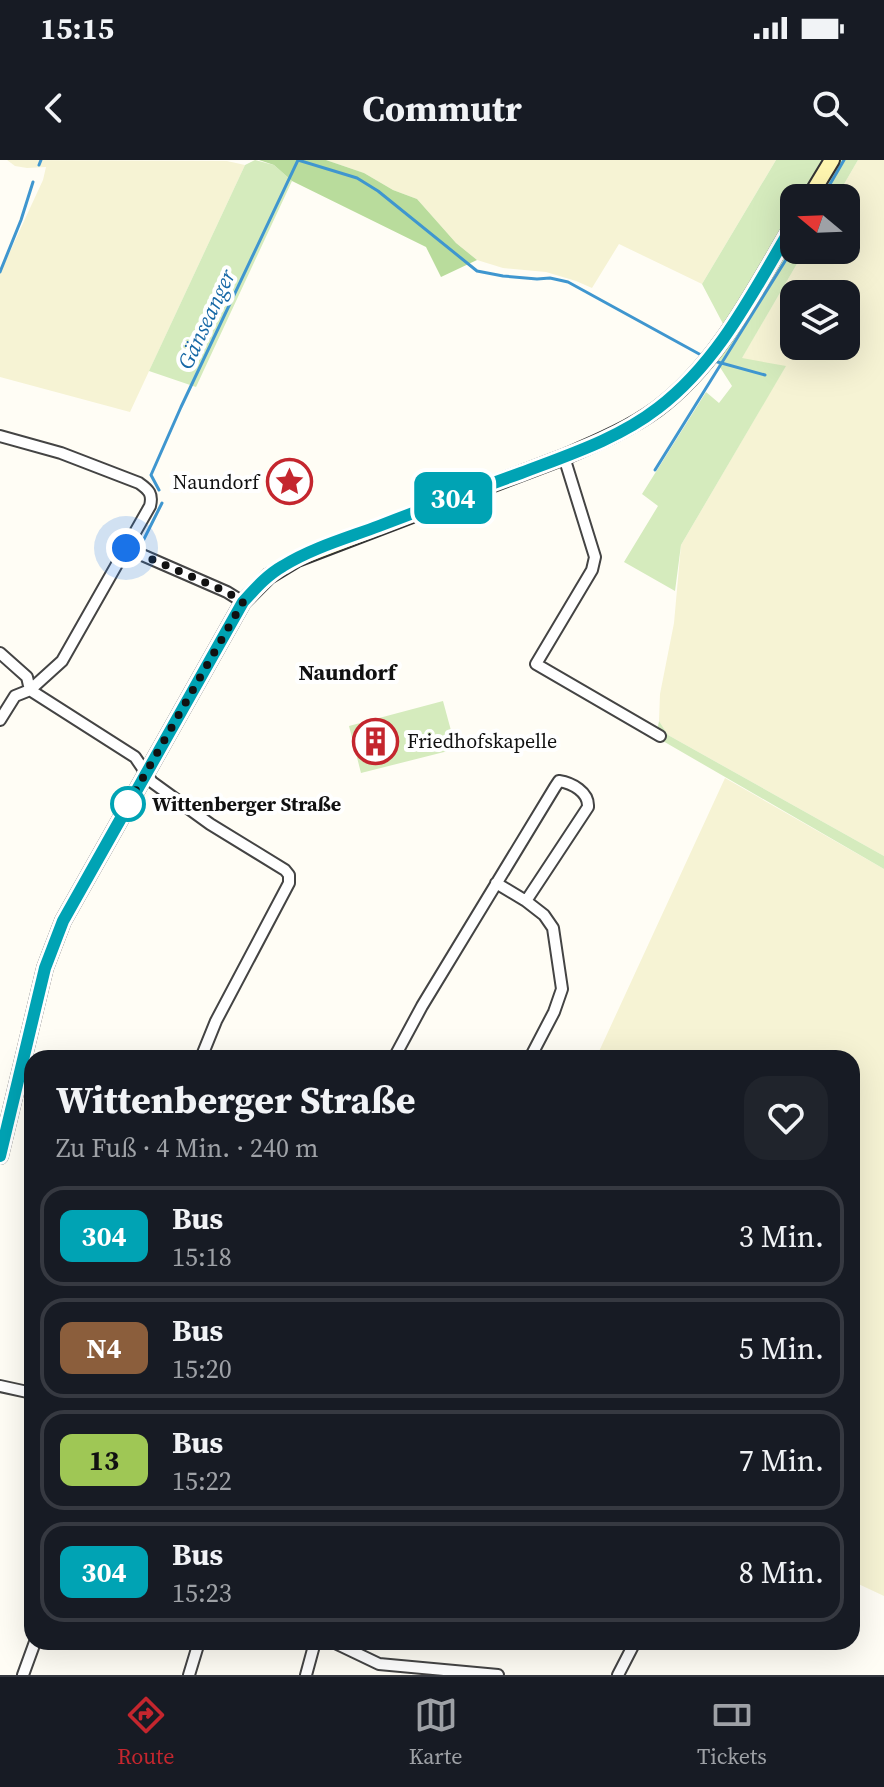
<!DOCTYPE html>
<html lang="de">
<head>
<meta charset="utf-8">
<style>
	:root { --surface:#171b24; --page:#20242c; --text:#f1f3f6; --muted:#9ea1a6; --line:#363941; --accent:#c4262e }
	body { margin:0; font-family:"Source Serif 4",serif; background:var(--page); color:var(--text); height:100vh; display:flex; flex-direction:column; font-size:30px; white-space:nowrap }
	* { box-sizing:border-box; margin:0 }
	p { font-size:26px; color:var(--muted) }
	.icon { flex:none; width:44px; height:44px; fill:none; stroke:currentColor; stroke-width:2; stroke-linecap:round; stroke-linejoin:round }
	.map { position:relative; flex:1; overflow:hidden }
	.sheet { position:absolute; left:24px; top:890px; width:836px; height:600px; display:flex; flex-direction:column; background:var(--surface); border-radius:24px; box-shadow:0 8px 32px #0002 }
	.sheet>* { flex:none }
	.badge { padding:0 16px; border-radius:12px; font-size:28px; line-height:52px }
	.needle { width:52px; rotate:289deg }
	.buttons { position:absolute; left:780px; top:24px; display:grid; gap:16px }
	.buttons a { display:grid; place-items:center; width:80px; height:80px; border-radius:16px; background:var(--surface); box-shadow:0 8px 32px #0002; font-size:40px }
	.you { position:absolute; width:40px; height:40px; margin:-20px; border:6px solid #fff; border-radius:50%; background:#1a73e8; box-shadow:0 0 0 12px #1a73e833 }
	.map>.badge { position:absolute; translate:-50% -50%; box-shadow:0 0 0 4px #fff }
	.round { display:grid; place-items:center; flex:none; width:84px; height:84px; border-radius:24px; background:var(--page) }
	.head { display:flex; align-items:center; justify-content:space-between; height:136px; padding:0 32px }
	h1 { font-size:38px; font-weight:700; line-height:60px }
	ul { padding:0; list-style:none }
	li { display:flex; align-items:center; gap:24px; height:100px; margin:0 16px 12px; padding:0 16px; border:4px solid var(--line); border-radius:24px }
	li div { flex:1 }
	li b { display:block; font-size:30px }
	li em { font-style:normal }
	li .badge { min-width:88px; font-weight:700; text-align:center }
	.status { display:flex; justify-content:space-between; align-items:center; height:56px; padding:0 40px; background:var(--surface); direction:ltr }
	.status svg { height:22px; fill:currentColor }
	header { display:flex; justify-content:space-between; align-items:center; height:104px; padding:0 32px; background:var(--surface); font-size:36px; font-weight:700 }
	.tabs { display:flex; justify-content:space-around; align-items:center; height:112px; border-top:2px solid var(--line); background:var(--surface); font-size:22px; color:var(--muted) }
	.tabs a { display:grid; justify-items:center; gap:4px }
	.tabs .on { color:var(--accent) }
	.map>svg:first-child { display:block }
	.farmland { fill:#f6f3d4; fill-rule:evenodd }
	.green { fill:#d5ebbd }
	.forest { fill:#b9dc9c }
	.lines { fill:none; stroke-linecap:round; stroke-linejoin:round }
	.stream { stroke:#3f96cf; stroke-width:3 }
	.street-casing { stroke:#444; stroke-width:14 }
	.secondary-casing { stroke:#333; stroke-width:18 }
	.street { stroke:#fff; stroke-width:10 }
	.secondary { stroke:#fff6b0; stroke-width:14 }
	.line-casing { stroke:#fff; stroke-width:18 }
	.line { stroke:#00a3b4; stroke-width:12 }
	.walk { stroke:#111; stroke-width:8; stroke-dasharray:0 14.4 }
	.stop-dot { fill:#fff; stroke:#00a3b4; stroke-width:4 }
	.labels { text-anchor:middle; stroke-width:8; stroke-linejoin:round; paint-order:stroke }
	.poi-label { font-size:20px; fill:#111; stroke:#fff; text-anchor:end }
	.stop-label { font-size:20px; font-weight:bold; fill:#111; stroke:#fff; text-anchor:start }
	.water-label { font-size:22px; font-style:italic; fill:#1768a6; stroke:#fff }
	.neighbourhood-label { font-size:22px; font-weight:bold; fill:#111; stroke:#fff }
</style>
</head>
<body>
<div class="status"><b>15:15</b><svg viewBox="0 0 49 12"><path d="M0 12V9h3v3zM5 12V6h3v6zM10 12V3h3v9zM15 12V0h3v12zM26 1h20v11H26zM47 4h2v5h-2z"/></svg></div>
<header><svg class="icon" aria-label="back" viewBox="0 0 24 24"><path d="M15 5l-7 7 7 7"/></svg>Commutr<svg class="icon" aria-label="search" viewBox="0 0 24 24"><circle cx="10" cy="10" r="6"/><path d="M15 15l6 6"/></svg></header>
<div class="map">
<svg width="884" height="1515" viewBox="0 0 884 1515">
	<rect width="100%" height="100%" fill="#fffdf5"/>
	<path class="farmland" d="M 7,0 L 227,1 L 245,5 L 130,252 L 0,217 L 0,113 L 43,20 L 46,7 L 27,8 L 15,6 Z
		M 326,0 L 776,0 L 702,124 L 619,84 L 592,128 L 576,121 L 546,112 L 503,108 L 477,100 L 456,83 L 417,39 L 393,30 L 364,13 Z
		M 858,0 L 884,0 L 884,696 L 668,575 L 659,561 L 660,534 L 674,463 L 681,385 L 785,207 L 741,199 L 805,90 L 846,90 L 846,38 L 836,38 ZM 794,134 L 846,134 L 846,186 L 794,186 Z
		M 725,618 L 884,709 L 884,1436 L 852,1421 L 852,898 L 596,898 Z"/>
	<path class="green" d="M 255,0 L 274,5 L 292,21 L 196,227 L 149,211 L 245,5 Z
		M 776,0 L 858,0 L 836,38 L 794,38 L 794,90 L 805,90 L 742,198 L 786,206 L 681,385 L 675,431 L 624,402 L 658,346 L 642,334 L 706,232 L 719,243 L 732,226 L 716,201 L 731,179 L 702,124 Z
		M 443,541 L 456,589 L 361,613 L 349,566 Z
		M 659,561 L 668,575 L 884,696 L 884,709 L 656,577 Z"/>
	<path class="forest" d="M 259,0 L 326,0 L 364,13 L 393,30 L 417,39 L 456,83 L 477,100 L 441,117 L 426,87 L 292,21 L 274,5 Z"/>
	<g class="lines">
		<path class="stream" d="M 39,5 L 41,0
			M 822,38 L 844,0
			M 0,112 L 21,60 L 33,22
			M 714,201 L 765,215
			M 655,310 L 792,90
			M 159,330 L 151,315 L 181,247 L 298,0 L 357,18 L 378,31 L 477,111 L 503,116 L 537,119 L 550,118 L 568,122 L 701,195
			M 142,383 L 162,343"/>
		<defs>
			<path id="street" d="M 0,276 L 61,293 L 139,323 C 149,330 153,334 150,346 L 62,501 L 30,530 L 15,536 L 0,560
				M 564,297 L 595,397 L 592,410 L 536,504 L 660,576
				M 126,388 L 227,432 L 243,442
				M 0,493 L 27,517 L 30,530 L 135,597 L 152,622 L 210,664 L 285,710 L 289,715 L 289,723 L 216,861 L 201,898
				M 526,741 L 544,755 L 553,768 L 562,829 L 554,852 L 530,898
				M 394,898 L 422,846 L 555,627 L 559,621 C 572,623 589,632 588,647 L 526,741 L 496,723
				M 0,1226 L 32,1233
				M 333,1482 L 379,1504 L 498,1515
				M 23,1515 L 35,1482
				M 189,1515 L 199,1482
				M 306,1515 L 315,1482
				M 618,1515 L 635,1482"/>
			<path id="secondary" d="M 809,38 L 832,0
				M 0,996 L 45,808 L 63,761 L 243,442 L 269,416 L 297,399 L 564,297 C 596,283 628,270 657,249 C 719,203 755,128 794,63"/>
		</defs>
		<use href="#street" class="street-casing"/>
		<use href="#secondary" class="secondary-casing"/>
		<use href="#street" class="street"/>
		<use href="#secondary" class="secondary"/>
	</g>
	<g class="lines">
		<defs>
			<path id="line" d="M 0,996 L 45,808 L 63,761 L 243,442 C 255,429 267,415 283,406 C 312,388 347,378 379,366 C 426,348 474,330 521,313 C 568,295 618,279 658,248 C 720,201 755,128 794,63"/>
		</defs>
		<use href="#line" class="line-casing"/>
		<use href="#line" class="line"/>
		<path class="walk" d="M 126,388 L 227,432 L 243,442 L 128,644"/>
	</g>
	<defs>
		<symbol id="sight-ring" viewBox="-11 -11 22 22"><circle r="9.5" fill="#fff" stroke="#c4262e" stroke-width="1.5"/><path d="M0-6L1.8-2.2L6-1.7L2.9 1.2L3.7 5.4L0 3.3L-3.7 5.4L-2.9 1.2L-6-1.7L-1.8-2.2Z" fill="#c4262e"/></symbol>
		<symbol id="building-ring" viewBox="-11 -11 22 22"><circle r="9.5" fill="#fff" stroke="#c4262e" stroke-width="1.5"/><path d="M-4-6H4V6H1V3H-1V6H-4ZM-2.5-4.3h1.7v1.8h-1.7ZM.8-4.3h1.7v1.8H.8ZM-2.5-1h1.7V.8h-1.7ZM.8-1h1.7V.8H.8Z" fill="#c4262e"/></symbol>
	</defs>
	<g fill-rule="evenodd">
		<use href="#sight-ring" x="264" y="296" width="51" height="51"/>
		<use href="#building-ring" x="350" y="556" width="51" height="51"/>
	</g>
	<circle class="stop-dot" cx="128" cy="644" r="16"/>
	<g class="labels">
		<g class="poi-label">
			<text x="259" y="329">Naundorf</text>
			<text x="407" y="588" text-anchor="start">Friedhofskapelle</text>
		</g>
		<g class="stop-label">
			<text x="152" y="651">Wittenberger Straße</text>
		</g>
		<g class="water-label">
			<text transform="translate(206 159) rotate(-65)" y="8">Gänseanger</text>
		</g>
		<g class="neighbourhood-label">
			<text x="347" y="520">Naundorf</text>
		</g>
	</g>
</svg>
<div class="buttons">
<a><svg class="needle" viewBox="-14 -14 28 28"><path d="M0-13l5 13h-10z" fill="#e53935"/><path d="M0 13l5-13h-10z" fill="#9ea1a6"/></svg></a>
<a><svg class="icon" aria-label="layers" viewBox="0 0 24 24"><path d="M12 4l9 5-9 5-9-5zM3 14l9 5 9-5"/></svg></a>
</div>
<div class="you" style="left:126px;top:388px"></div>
<b class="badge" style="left:453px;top:338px;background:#00a3b4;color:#fff">304</b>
<section class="sheet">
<div class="head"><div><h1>Wittenberger Straße</h1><p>Zu Fuß · 4 Min. · 240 m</p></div><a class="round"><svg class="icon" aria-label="heart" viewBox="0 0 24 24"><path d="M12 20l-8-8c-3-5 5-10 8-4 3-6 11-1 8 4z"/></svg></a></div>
<ul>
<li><span class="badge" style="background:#00a3b4;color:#fff">304</span><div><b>Bus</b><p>15:18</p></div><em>3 Min.</em></li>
<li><span class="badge" style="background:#8b5e3c;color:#fff">N4</span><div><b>Bus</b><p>15:20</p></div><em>5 Min.</em></li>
<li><span class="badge" style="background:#9fc755;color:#111">13</span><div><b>Bus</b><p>15:22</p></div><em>7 Min.</em></li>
<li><span class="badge" style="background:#00a3b4;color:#fff">304</span><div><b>Bus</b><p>15:23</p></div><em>8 Min.</em></li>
</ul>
</section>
</div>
<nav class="tabs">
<a class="on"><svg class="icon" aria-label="directions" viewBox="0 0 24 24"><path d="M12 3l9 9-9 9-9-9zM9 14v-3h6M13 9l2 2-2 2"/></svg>Route</a>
<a><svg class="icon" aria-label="map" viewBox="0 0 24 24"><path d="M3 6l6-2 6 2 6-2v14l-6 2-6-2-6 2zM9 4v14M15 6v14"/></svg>Karte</a>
<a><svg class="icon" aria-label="tickets" viewBox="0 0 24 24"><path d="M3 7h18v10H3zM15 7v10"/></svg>Tickets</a>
</nav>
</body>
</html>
